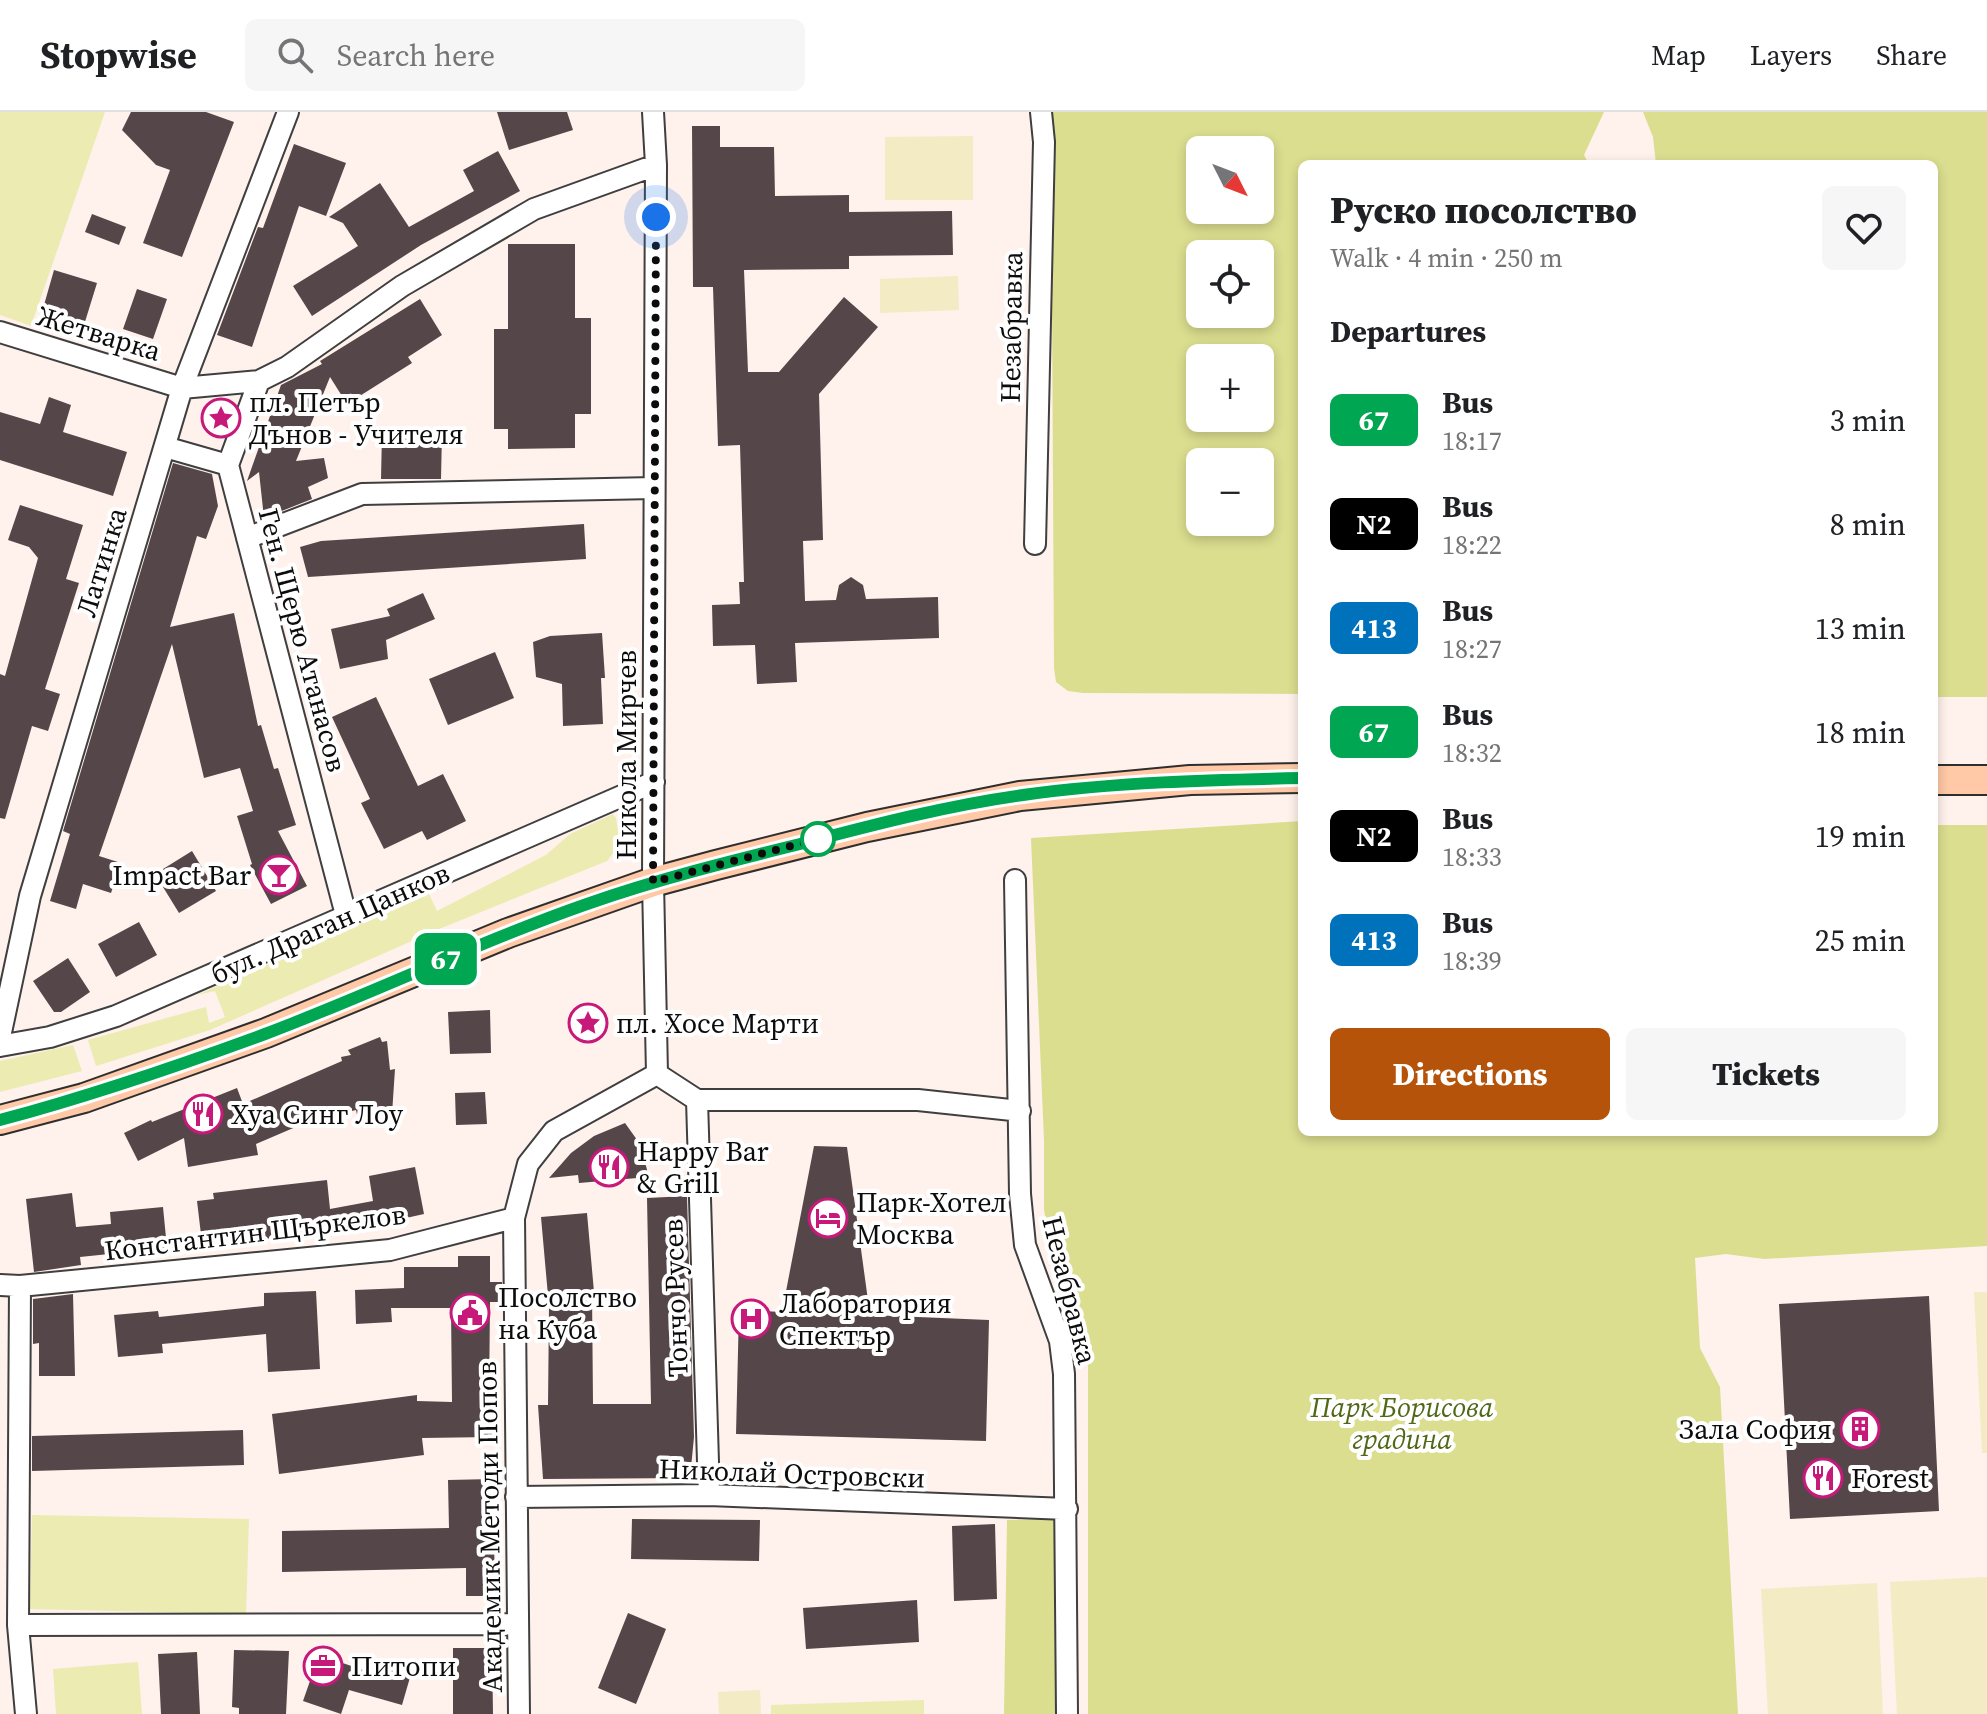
<!DOCTYPE html>
<html lang="en">
<head>
<meta charset="utf-8">
<style>
	:root { --surface:#fff; --page:#f6f6f6; --text:#202124; --muted:#757577; --line:#e0e0e0; --accent:#b45309 }
	body { margin:0; font-family:"Source Serif 4",serif; background:var(--page); color:var(--text); height:100vh; display:flex; flex-direction:column; font-size:30px; white-space:nowrap }
	* { box-sizing:border-box; margin:0 }
	p { font-size:26px; color:var(--muted) }
	.icon { flex:none; width:44px; height:44px; fill:none; stroke:currentColor; stroke-width:2; stroke-linecap:round; stroke-linejoin:round }
	.map { position:relative; flex:1; overflow:hidden }
	.side { position:absolute; left:1298px; top:48px; width:640px; height:976px; display:flex; flex-direction:column; background:var(--surface); border-radius:12px; box-shadow:0 4px 12px #0003 }
	.side>* { flex:none }
	.badge { padding:0 16px; border-radius:12px; font-size:28px; line-height:52px }
	.needle { width:52px; rotate:132deg }
	.fabs { position:absolute; left:1186px; top:24px; display:grid; gap:16px }
	.fabs a { display:grid; place-items:center; width:88px; height:88px; border-radius:12px; background:var(--surface); box-shadow:0 4px 12px #0003; font-size:40px }
	.you { position:absolute; width:40px; height:40px; margin:-20px; border:6px solid #fff; border-radius:50%; background:#1a73e8; box-shadow:0 0 0 12px #1a73e833 }
	.map>.badge { position:absolute; translate:-50% -50%; box-shadow:0 0 0 4px #fff }
	h2 { padding:0 32px; font-size:30px; line-height:72px }
	.round { display:grid; place-items:center; flex:none; width:84px; height:84px; border-radius:12px; background:var(--page) }
	.overview { display:flex; align-items:center; justify-content:space-between; height:136px; padding:0 32px }
	h1 { font-size:38px; font-weight:800; line-height:60px }
	.action { display:flex; gap:16px; margin-top:auto; padding:16px 32px }
	.action a { flex:1; height:92px; border-radius:12px; background:var(--accent); color:#fff; font-size:32px; font-weight:800; line-height:92px; text-align:center }
	.action a+a { background:var(--page); color:var(--text) }
	ul { padding:0; list-style:none }
	li { display:flex; align-items:center; gap:24px; height:104px; padding:0 32px }
	li div { flex:1 }
	li b { display:block; font-size:30px }
	li em { font-style:normal }
	li .badge { min-width:88px; font-weight:700; text-align:center }
	header { display:flex; align-items:center; gap:48px; box-sizing:border-box; height:112px; padding:0 40px; background:var(--surface); border-bottom:2px solid var(--line) }
	header strong { font-size:38px }
	nav { display:flex; gap:44px; margin-inline-start:auto; font-size:28px }
	.search { width:560px; height:72px; background:var(--page); display:flex; align-items:center; gap:20px; box-sizing:border-box; padding:0 28px; border-radius:12px; color:var(--muted); font-size:30px }
	.map>svg:first-child { display:block }
	.green { fill:#ecebb1 }
	.forest { fill:#dbde8f; fill-rule:evenodd }
	.pitch { fill:#f3ebc4 }
	.building { fill:#554749 }
	.lines { fill:none; stroke-linecap:round; stroke-linejoin:round }
	.minor-casing { stroke:#3f3f3f; stroke-width:24 }
	.secondary-casing { stroke:#2e2e2e; stroke-width:32 }
	.minor { stroke:#fff; stroke-width:20 }
	.secondary { stroke:#ffc8a6; stroke-width:28 }
	.line-casing { stroke:#fff; stroke-width:18 }
	.line { stroke:#00a651; stroke-width:12 }
	.walk { stroke:#0c0c0c; stroke-width:8; stroke-dasharray:0 14.4 }
	.stop-dot { fill:#fff; stroke:#00a651; stroke-width:4 }
	.labels { text-anchor:middle; stroke-width:8; stroke-linejoin:round; paint-order:stroke }
	.street-label { font-size:28px; fill:#0c0c0c; stroke:#fff }
	.poi-label { font-size:28px; fill:#0c0c0c; stroke:#fff; text-anchor:start }
	.park-label { font-size:28px; font-style:italic; fill:#516817; stroke:#fff }
</style>
</head>
<body>
<header>
<strong>Stopwise</strong>
<div class="search"><svg class="icon" aria-label="search" viewBox="0 0 24 24"><circle cx="10" cy="10" r="6"/><path d="M15 15l6 6"/></svg>Search here</div>
<nav><a>Map</a><a>Layers</a><a>Share</a></nav>
</header>
<div class="map">
<svg width="1987" height="1602" viewBox="0 0 1987 1602">
	<rect width="100%" height="100%" fill="#fff1eb"/>
	<path class="green" d="M 0,0 L 105,0 L 31,214 L 0,203 Z
		M 613,702 L 616,706 L 620,732 L 607,749 L 439,817 L 210,918 L 96,954 L 88,928 L 206,895 L 209,911 L 225,905 L 215,879 L 197,883 L 429,782 L 437,799 L 546,743 L 570,722 Z
		M 73,933 L 82,959 L 0,980 L 0,949 Z
		M 32,1403 L 249,1407 L 246,1502 L 30,1497 Z
		M 138,1550 L 142,1602 L 56,1602 L 53,1557 Z
		M 924,1588 L 924,1602 L 771,1602 L 771,1593 Z"/>
	<path class="forest" d="M 1051,0 L 1604,0 L 1584,43 L 1589,52 L 1302,52 L 1302,582 L 1083,581 L 1068,579 L 1056,570 L 1054,556 ZM 1200,38 L 1260,38 L 1260,98 L 1200,98 ZM 1200,142 L 1260,142 L 1260,202 L 1200,202 ZM 1200,246 L 1260,246 L 1260,306 L 1200,306 ZM 1200,350 L 1260,350 L 1260,410 L 1200,410 Z
		M 1643,0 L 1987,0 L 1987,585 L 1934,585 L 1934,52 L 1656,52 L 1653,25 Z
		M 1302,709 L 1302,1020 L 1934,1020 L 1934,713 L 1987,713 L 1987,1134 L 1764,1147 L 1726,1142 L 1695,1146 L 1700,1236 L 1720,1275 L 1738,1602 L 1088,1602 L 1088,1254 L 1081,1217 L 1050,1139 L 1044,1097 L 1044,1028 L 1031,726 Z
		M 1056,1407 L 1055,1602 L 1004,1602 L 1007,1408 Z"/>
	<path class="pitch" d="M 973,24 L 973,88 L 885,88 L 885,25 Z
		M 958,164 L 959,198 L 880,201 L 880,167 Z
		M 1974,1180 L 1987,1180 L 1987,1341 L 1982,1341 Z
		M 1987,1465 L 1987,1602 L 1897,1602 L 1890,1470 Z
		M 1877,1471 L 1883,1602 L 1768,1602 L 1761,1477 Z
		M 760,1578 L 761,1602 L 719,1602 L 718,1580 Z"/>
	<path class="building" d="M 131,0 L 206,0 L 234,10 L 182,145 L 143,131 L 170,58 L 156,53 L 122,18 Z
		M 497,0 L 567,0 L 573,18 L 509,38 Z
		M 692,14 L 720,14 L 720,35 L 774,35 L 775,84 L 849,83 L 849,100 L 952,99 L 953,143 L 849,144 L 849,157 L 744,158 L 748,260 L 779,260 L 844,185 L 878,215 L 819,282 L 823,428 L 803,429 L 805,489 L 836,488 L 839,473 L 851,465 L 863,473 L 866,487 L 938,485 L 939,526 L 795,531 L 797,570 L 757,572 L 755,533 L 713,534 L 712,493 L 740,492 L 739,470 L 744,470 L 740,333 L 718,334 L 713,175 L 693,175 Z
		M 294,32 L 346,51 L 326,104 L 299,94 L 252,235 L 217,223 L 258,115 L 263,116 Z
		M 498,39 L 520,79 L 421,133 L 312,204 L 293,174 L 358,134 L 343,111 L 329,105 L 380,71 L 409,115 L 474,79 L 463,58 Z
		M 92,102 L 126,115 L 119,133 L 85,120 Z
		M 508,132 L 575,132 L 575,206 L 591,206 L 591,302 L 575,302 L 575,336 L 508,337 L 508,317 L 494,317 L 494,217 L 508,217 Z
		M 54,158 L 97,171 L 84,213 L 42,200 Z
		M 137,177 L 167,187 L 153,227 L 123,217 Z
		M 420,187 L 442,223 L 408,245 L 412,251 L 347,292 L 330,265 L 296,349 L 324,346 L 328,366 L 308,375 L 312,387 L 264,406 L 259,360 L 247,369 L 281,273 L 322,252 L 320,249 Z
		M 49,285 L 71,293 L 63,320 L 127,340 L 113,384 L 0,348 L 0,300 L 40,312 Z
		M 382,320 L 442,321 L 441,367 L 381,367 Z
		M 173,351 L 212,362 L 218,394 L 206,427 L 197,424 L 170,515 L 234,501 L 258,614 L 261,613 L 274,657 L 278,656 L 296,713 L 278,719 L 307,774 L 271,792 L 250,753 L 252,752 L 237,704 L 253,699 L 240,656 L 204,666 L 172,532 L 99,744 L 121,751 L 111,781 L 83,772 L 76,797 L 50,789 L 70,722 L 63,719 Z
		M 20,393 L 83,413 L 66,467 L 79,471 L 45,577 L 60,582 L 48,619 L 32,614 L 5,707 L 0,706 L 0,562 L 5,564 L 38,446 L 29,435 L 8,428 Z
		M 584,412 L 586,447 L 308,465 L 300,435 L 321,429 Z
		M 423,481 L 435,507 L 386,528 L 388,547 L 340,557 L 331,517 L 390,504 L 387,497 Z
		M 602,521 L 605,566 L 601,566 L 603,612 L 563,614 L 562,572 L 536,565 L 533,530 L 550,524 Z
		M 495,540 L 514,586 L 448,613 L 429,567 Z
		M 376,585 L 418,674 L 443,662 L 466,709 L 427,728 L 422,719 L 384,737 L 361,691 L 370,687 L 332,605 Z
		M 192,739 L 216,779 L 179,801 L 155,762 Z
		M 139,810 L 157,843 L 116,865 L 98,832 Z
		M 68,846 L 90,880 L 61,900 L 54,900 L 33,869 Z
		M 490,898 L 491,941 L 450,942 L 448,900 Z
		M 380,925 L 382,930 L 387,929 L 390,958 L 395,957 L 392,1002 L 358,1007 L 356,998 L 352,999 L 352,996 L 307,1015 L 305,1011 L 256,1032 L 258,1043 L 188,1055 L 184,1026 L 138,1049 L 124,1021 L 151,1008 L 152,1010 L 237,976 L 243,992 L 342,949 L 341,945 L 351,943 L 348,938 Z
		M 485,980 L 487,1012 L 456,1013 L 455,981 Z
		M 625,1011 L 640,1032 L 649,1065 L 579,1071 L 578,1063 L 549,1066 L 571,1041 L 594,1024 Z
		M 814,1034 L 847,1035 L 870,1203 L 989,1208 L 986,1329 L 736,1322 L 739,1198 L 782,1200 Z
		M 415,1055 L 424,1102 L 406,1106 L 406,1109 L 378,1115 L 377,1112 L 342,1119 L 263,1127 L 263,1124 L 202,1131 L 197,1089 L 214,1087 L 213,1081 L 327,1068 L 330,1097 L 373,1089 L 369,1064 Z
		M 72,1081 L 76,1115 L 111,1112 L 110,1100 L 163,1095 L 167,1136 L 80,1145 L 81,1153 L 34,1160 L 26,1087 Z
		M 687,1084 L 694,1325 L 690,1366 L 543,1367 L 538,1293 L 548,1293 L 549,1195 L 541,1105 L 587,1101 L 594,1180 L 592,1180 L 593,1292 L 651,1292 L 647,1086 Z
		M 458,1144 L 490,1144 L 490,1170 L 502,1170 L 502,1190 L 490,1190 L 489,1290 L 492,1290 L 492,1325 L 422,1326 L 424,1343 L 279,1362 L 272,1302 L 417,1283 L 417,1289 L 452,1290 L 451,1196 L 391,1196 L 392,1210 L 356,1212 L 355,1178 L 404,1176 L 404,1155 L 458,1155 Z
		M 316,1179 L 320,1257 L 268,1260 L 266,1222 L 162,1232 L 163,1241 L 118,1245 L 114,1203 L 158,1199 L 159,1205 L 264,1194 L 264,1181 Z
		M 73,1182 L 75,1264 L 39,1264 L 39,1231 L 33,1232 L 33,1187 Z
		M 1929,1184 L 1939,1399 L 1790,1407 L 1779,1192 Z
		M 243,1318 L 244,1353 L 32,1359 L 32,1324 Z
		M 493,1367 L 495,1484 L 466,1484 L 466,1456 L 282,1460 L 282,1419 L 449,1416 L 448,1368 Z
		M 632,1407 L 760,1408 L 759,1449 L 631,1447 Z
		M 995,1412 L 997,1487 L 954,1489 L 952,1414 Z
		M 917,1488 L 919,1530 L 806,1537 L 803,1496 Z
		M 628,1501 L 666,1517 L 636,1592 L 598,1576 Z
		M 453,1536 L 492,1536 L 493,1602 L 453,1602 Z
		M 234,1538 L 289,1539 L 286,1602 L 239,1602 L 239,1596 L 232,1595 Z
		M 197,1540 L 200,1602 L 161,1602 L 158,1542 Z
		M 319,1543 L 372,1561 L 375,1552 L 411,1562 L 402,1593 L 349,1578 L 341,1602 L 303,1589 Z"/>
	<g class="lines">
		<defs>
			<path id="minor" d="M 653,0 L 656,53 L 653,770 L 657,962
				M 0,220 L 182,276 L 259,269 L 287,255 L 402,174 L 534,97 L 656,53
				M 259,269 L 228,353 L 346,803
				M 165,335 L 228,353
				M 247,426 L 362,382 L 654,376
				M 1035,432 L 1044,30 L 1041,0
				M 1015,768 L 1020,1082 L 1025,1133 L 1060,1229 L 1064,1262 L 1067,1602
				M 0,925 L 30,784 L 182,276 L 288,0
				M 0,934 L 50,925 L 116,904 L 654,670
				M 657,962 L 697,988 L 918,988 L 1020,999
				M 697,988 L 709,1383
				M 0,1173 L 20,1174 L 390,1138 L 514,1106
				M 20,1174 L 18,1513 L 26,1602
				M 516,1385 L 709,1383 L 1067,1397
				M 18,1513 L 518,1512
				M 519,1602 L 514,1106 L 528,1052 L 554,1019 L 657,962"/>
			<path id="secondary" d="M 1934,668 L 1987,668
				M 0,1008 L 84,986 L 266,921 L 508,821 L 653,770 L 716,753 L 867,715 L 1020,684 L 1190,668 L 1302,666"/>
		</defs>
		<use href="#minor" class="minor-casing"/>
		<use href="#secondary" class="secondary-casing"/>
		<use href="#minor" class="minor"/>
		<use href="#secondary" class="secondary"/>
	</g>
	<g class="lines">
		<defs>
			<path id="line" d="M 0,1008 C 90,984 178,954 265,922 C 374,881 478,830 587,792 C 658,767 731,749 804,731 C 876,712 950,693 1023,683 C 1116,670 1209,668 1302,666"/>
		</defs>
		<use href="#line" class="line-casing"/>
		<use href="#line" class="line"/>
		<path class="walk" d="M 656,105 L 653,770 L 818,727"/>
	</g>
	<defs>
		<symbol id="sight-ring" viewBox="-11 -11 22 22"><circle r="9.5" fill="#fff" stroke="#c71979" stroke-width="1.5"/><path d="M0-6L1.8-2.2L6-1.7L2.9 1.2L3.7 5.4L0 3.3L-3.7 5.4L-2.9 1.2L-6-1.7L-1.8-2.2Z" fill="#c71979"/></symbol>
		<symbol id="bar-ring" viewBox="-11 -11 22 22"><circle r="9.5" fill="#fff" stroke="#c71979" stroke-width="1.5"/><path d="M-6-5H6L.8 .8V4.5H3.5V6h-7V4.5H-.8V.8Z" fill="#c71979"/></symbol>
		<symbol id="restaurant-ring" viewBox="-11 -11 22 22"><circle r="9.5" fill="#fff" stroke="#c71979" stroke-width="1.5"/><path d="M-5-6h1v4h1v-4h1v4h1v-4h1v5L-1.5 .5V6h-2V.5L-5-1ZM5-6V6H3V1.5H1.5Q1.5-4 5-6Z" fill="#c71979"/></symbol>
		<symbol id="hotel-ring" viewBox="-11 -11 22 22"><circle r="9.5" fill="#fff" stroke="#c71979" stroke-width="1.5"/><path d="M-6-4.5h1.5V1H6V5H4.5V3h-9V5H-6ZM-4 0a1.8 1.8 0 1 1 3.6 0ZM.5 0V-2.5h3Q6-2.5 6 0Z" fill="#c71979"/></symbol>
		<symbol id="civic-ring" viewBox="-11 -11 22 22"><circle r="9.5" fill="#fff" stroke="#c71979" stroke-width="1.5"/><path d="M-.6-6.5H3V-4.5H.6V-3L4-1V1h2V6H-6V1h2V-1L-.6-3ZM-1.2 2.5V6h2.4V2.5Z" fill="#c71979"/></symbol>
		<symbol id="hospital-ring" viewBox="-11 -11 22 22"><circle r="9.5" fill="#fff" stroke="#c71979" stroke-width="1.5"/><path d="M-5-5h3v3.5h4V-5h3V5h-3V1.5h-4V5h-3Z" fill="#c71979"/></symbol>
		<symbol id="building-ring" viewBox="-11 -11 22 22"><circle r="9.5" fill="#fff" stroke="#c71979" stroke-width="1.5"/><path d="M-4-6H4V6H1V3H-1V6H-4ZM-2.5-4.3h1.7v1.8h-1.7ZM.8-4.3h1.7v1.8H.8ZM-2.5-1h1.7V.8h-1.7ZM.8-1h1.7V.8H.8Z" fill="#c71979"/></symbol>
		<symbol id="office-ring" viewBox="-11 -11 22 22"><circle r="9.5" fill="#fff" stroke="#c71979" stroke-width="1.5"/><path d="M-6-3h4V-5.5h4V-3h4V5H-6ZM-1-4.5V-3h2v-1.5ZM-6 0V1H6V0Z" fill="#c71979"/></symbol>
	</defs>
	<g fill-rule="evenodd">
		<use href="#sight-ring" x="199" y="284" width="44" height="44"/>
		<use href="#bar-ring" x="257" y="741" width="44" height="44"/>
		<use href="#sight-ring" x="566" y="889" width="44" height="44"/>
		<use href="#restaurant-ring" x="181" y="980" width="44" height="44"/>
		<use href="#restaurant-ring" x="587" y="1033" width="44" height="44"/>
		<use href="#hotel-ring" x="806" y="1084" width="44" height="44"/>
		<use href="#civic-ring" x="448" y="1179" width="44" height="44"/>
		<use href="#hospital-ring" x="729" y="1185" width="44" height="44"/>
		<use href="#building-ring" x="1838" y="1295" width="44" height="44"/>
		<use href="#restaurant-ring" x="1801" y="1344" width="44" height="44"/>
		<use href="#office-ring" x="301" y="1532" width="44" height="44"/>
	</g>
	<circle class="stop-dot" cx="818" cy="727" r="16"/>
	<g class="labels">
		<g class="street-label">
			<text transform="translate(1011 215) rotate(-89)" y="10">Незабравка</text>
			<text transform="translate(99 221) rotate(17)" y="10">Жетварка</text>
			<text transform="translate(101 450) rotate(-73)" y="10">Латинка</text>
			<text transform="translate(303 528) rotate(75)" y="10">Ген. Щерю Атанасов</text>
			<text transform="translate(626 643) rotate(-90)" y="10">Никола Мирчев</text>
			<text transform="translate(330 811) rotate(-24)" y="10">бул. Драган Цанков</text>
			<text transform="translate(255 1120) rotate(-7)" y="10">Константин Щъркелов</text>
			<text transform="translate(1070 1178) rotate(76)" y="10">Незабравка</text>
			<text transform="translate(675 1186) rotate(-92)" y="10">Тончо Русев</text>
			<text transform="translate(792 1361) rotate(2)" y="10">Николай Островски</text>
			<text transform="translate(489 1415) rotate(-91)" y="10">Академик Методи Попов</text>
		</g>
		<g class="poi-label">
			<text x="249" y="300">пл. Петър<tspan x="249" dy="32">Дънов - Учителя</tspan></text>
			<text x="251" y="773" text-anchor="end">Impact Bar</text>
			<text x="616" y="921">пл. Хосе Марти</text>
			<text x="231" y="1012">Хуа Синг Лоу</text>
			<text x="637" y="1049">Happy Bar<tspan x="637" dy="32">&amp; Grill</tspan></text>
			<text x="856" y="1100">Парк-Хотел<tspan x="856" dy="32">Москва</tspan></text>
			<text x="498" y="1195">Посолство<tspan x="498" dy="32">на Куба</tspan></text>
			<text x="779" y="1201">Лаборатория<tspan x="779" dy="32">Спектър</tspan></text>
			<text x="1832" y="1327" text-anchor="end">Зала София</text>
			<text x="1851" y="1376">Forest</text>
			<text x="351" y="1564">Питопи</text>
		</g>
		<g class="park-label">
			<text x="1402" y="1305">Парк Борисова<tspan x="1402" dy="32">градина</tspan></text>
		</g>
	</g>
</svg>
<div class="fabs">
<a><svg class="needle" viewBox="-14 -14 28 28"><path d="M0-13l5 13h-10z" fill="#e53935"/><path d="M0 13l5-13h-10z" fill="#757577"/></svg></a>
<a><svg class="icon" aria-label="locate" viewBox="0 0 24 24"><circle cx="12" cy="12" r="6"/><path d="M12 2v4M12 18v4M2 12h4M18 12h4"/></svg></a>
<a>+</a>
<a>−</a>
</div>
<div class="you" style="left:656px;top:105px"></div>
<b class="badge" style="left:446px;top:847px;background:#00a651;color:#fff">67</b>
<section class="side">
<div class="overview"><div><h1>Руско посолство</h1><p>Walk · 4 min · 250 m</p></div><a class="round"><svg class="icon" aria-label="heart" viewBox="0 0 24 24"><path d="M12 20l-8-8c-3-5 5-10 8-4 3-6 11-1 8 4z"/></svg></a></div>
<h2>Departures</h2>
<ul>
<li><span class="badge" style="background:#00a651;color:#fff">67</span><div><b>Bus</b><p>18:17</p></div><em>3 min</em></li>
<li><span class="badge" style="background:#000;color:#fff">N2</span><div><b>Bus</b><p>18:22</p></div><em>8 min</em></li>
<li><span class="badge" style="background:#0072bc;color:#fff">413</span><div><b>Bus</b><p>18:27</p></div><em>13 min</em></li>
<li><span class="badge" style="background:#00a651;color:#fff">67</span><div><b>Bus</b><p>18:32</p></div><em>18 min</em></li>
<li><span class="badge" style="background:#000;color:#fff">N2</span><div><b>Bus</b><p>18:33</p></div><em>19 min</em></li>
<li><span class="badge" style="background:#0072bc;color:#fff">413</span><div><b>Bus</b><p>18:39</p></div><em>25 min</em></li>
</ul>
<div class="action"><a>Directions</a><a>Tickets</a></div>
</section>
</div>
</body>
</html>
